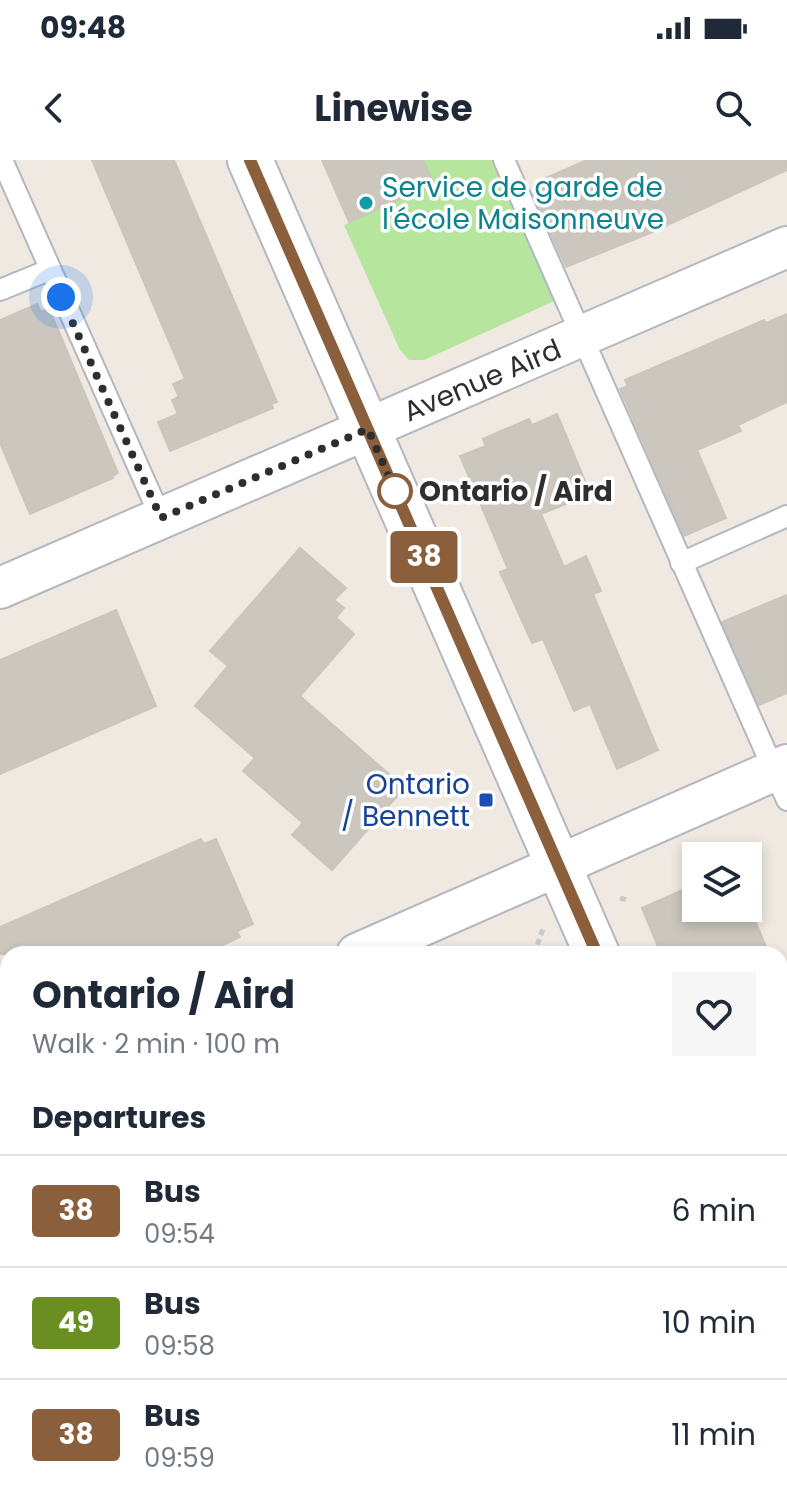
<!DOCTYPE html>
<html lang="en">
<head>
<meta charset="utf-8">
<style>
	:root { --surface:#fff; --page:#f6f6f7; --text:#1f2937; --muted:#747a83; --line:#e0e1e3 }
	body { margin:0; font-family:Poppins,sans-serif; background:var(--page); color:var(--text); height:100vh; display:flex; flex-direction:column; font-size:30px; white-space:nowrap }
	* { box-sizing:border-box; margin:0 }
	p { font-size:26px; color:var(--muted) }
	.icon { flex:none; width:44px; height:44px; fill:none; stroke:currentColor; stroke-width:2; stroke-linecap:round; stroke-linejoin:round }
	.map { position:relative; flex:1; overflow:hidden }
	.sheet { position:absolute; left:0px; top:786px; width:788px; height:560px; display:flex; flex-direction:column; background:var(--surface); border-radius:24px 24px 0 0; box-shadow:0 4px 12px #0003 }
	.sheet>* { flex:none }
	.badge { padding:0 16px; border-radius:6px; font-size:28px; line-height:52px }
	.buttons { position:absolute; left:682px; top:682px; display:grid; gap:16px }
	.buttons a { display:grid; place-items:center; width:80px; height:80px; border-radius:0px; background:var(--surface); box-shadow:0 4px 12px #0003; font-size:40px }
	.you { position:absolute; width:40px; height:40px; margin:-20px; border:6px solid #fff; border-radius:50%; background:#1a73e8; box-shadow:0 0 0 12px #1a73e833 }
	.map>.badge { position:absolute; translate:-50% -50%; box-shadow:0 0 0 4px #fff }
	h2 { padding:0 32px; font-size:30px; line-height:72px }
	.round { display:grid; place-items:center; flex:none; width:84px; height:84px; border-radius:0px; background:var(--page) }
	.overview { display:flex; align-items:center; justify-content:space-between; height:136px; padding:0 32px }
	h1 { font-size:38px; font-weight:700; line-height:60px }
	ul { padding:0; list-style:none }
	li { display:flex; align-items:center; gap:24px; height:112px; padding:0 32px; border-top:2px solid var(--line) }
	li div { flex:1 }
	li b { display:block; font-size:30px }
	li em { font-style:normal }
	li .badge { min-width:88px; font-weight:700; text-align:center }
	.status { display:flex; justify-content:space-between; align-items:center; height:56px; padding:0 40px; background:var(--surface); direction:ltr }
	.status svg { height:22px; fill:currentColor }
	header { display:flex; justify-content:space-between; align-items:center; height:104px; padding:0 32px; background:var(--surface); font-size:36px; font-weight:700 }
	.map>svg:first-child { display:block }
	.education { fill:#f0e6d1 }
	.green { fill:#b6e59e }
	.pitch { fill:#c9ec9a }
	.building { fill:#cbc7bf; stroke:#cbc5ba; stroke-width:2 }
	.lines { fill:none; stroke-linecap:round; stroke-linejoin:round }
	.lane-casing { stroke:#b4b7c1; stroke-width:24 }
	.street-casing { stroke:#b4b7c1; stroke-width:44 }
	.secondary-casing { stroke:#b4b7c1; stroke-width:48 }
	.path { stroke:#c9c9c9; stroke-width:5; stroke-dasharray:6 4; stroke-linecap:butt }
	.lane { stroke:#fff; stroke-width:20 }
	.street { stroke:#fff; stroke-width:40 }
	.secondary { stroke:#fff; stroke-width:44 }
	.line-casing { stroke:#fff; stroke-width:18 }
	.line { stroke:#8b5e3c; stroke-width:12 }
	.walk { stroke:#2e2e2e; stroke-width:8; stroke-dasharray:0 14.4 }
	.culture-dot { fill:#0f9aa8; stroke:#fff; stroke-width:3 }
	.stop-dot { fill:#fff; stroke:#8b5e3c; stroke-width:4 }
	.transit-dot { fill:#1a4fb4; stroke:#fff; stroke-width:3 }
	.labels { text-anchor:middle; stroke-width:7; stroke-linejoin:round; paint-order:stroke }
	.culture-label { font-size:28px; fill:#0d838f; stroke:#fff; text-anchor:start }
	.street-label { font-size:28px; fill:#2e2e2e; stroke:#fff }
	.stop-label { font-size:28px; font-weight:bold; fill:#2e2e2e; stroke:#fff; text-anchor:start }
	.transit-label { font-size:28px; fill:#164399; stroke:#fff; text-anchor:end }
</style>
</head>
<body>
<div class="status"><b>09:48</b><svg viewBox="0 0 49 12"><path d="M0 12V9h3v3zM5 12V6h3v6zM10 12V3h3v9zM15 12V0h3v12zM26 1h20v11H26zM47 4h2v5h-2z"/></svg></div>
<header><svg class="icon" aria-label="back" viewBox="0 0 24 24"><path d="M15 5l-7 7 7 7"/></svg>Linewise<svg class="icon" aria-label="search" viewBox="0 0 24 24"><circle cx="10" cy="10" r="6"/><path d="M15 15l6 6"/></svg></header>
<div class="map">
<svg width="787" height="1346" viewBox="0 0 787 1346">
	<rect width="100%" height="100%" fill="#efe9e1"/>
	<path class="education" d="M 0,1059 L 8,1077 L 8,1178 L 0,1181 Z"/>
	<path class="green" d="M 423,0 L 504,0 L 563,137 L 424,200 L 409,200 L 400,190 L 344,65 L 434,24 Z
		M 8,947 L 8,1067 L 0,1049 L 0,950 Z
		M 8,1196 L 8,1338 L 301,1338 L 303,1346 L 0,1346 L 0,1200 Z"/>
	<path class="pitch" d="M 8,1319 L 8,1338 L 164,1338 L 168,1346 L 0,1346 L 0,1323 Z"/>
	<path class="building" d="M 92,0 L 174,0 L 277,242 L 271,244 L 273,248 L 170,291 L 158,262 L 178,254 L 172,240 L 179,237 L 173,224 L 185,219 Z
		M 322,0 L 423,0 L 434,24 L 349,62 Z
		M 587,0 L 787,0 L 787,10 L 650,73 L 566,107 L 533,34 L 543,30 L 539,21 Z
		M 37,144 L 41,152 L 49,148 L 118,313 L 112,316 L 113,318 L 30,354 L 0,283 L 0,160 Z
		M 787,154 L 787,242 L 738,265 L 741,271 L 697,290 L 726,358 L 684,376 L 620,229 L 628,226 L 625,220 L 764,160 L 766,163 Z
		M 557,254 L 588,328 L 564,338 L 566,344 L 541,354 L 564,407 L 586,396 L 601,431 L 593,434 L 658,590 L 617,609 L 590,544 L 574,551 L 543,479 L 532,483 L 500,412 L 508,409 L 460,296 L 486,286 L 483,279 L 501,271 L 529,259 L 532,265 Z
		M 300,388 L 346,428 L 334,440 L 344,448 L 336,458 L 354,474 L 300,536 L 399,623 L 399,634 L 332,710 L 292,675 L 303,663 L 243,611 L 255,598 L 195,546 L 228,506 L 210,491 Z
		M 787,435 L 787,533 L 759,545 L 722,462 Z
		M 116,450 L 156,546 L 0,614 L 0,500 Z
		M 201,679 L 204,684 L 216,679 L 253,764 L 237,771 L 240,777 L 203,794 L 0,794 L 0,767 Z
		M 696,724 L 696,748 L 748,748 L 748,744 L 769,794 L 661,794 L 642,748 Z"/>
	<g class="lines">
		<defs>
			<path id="lane" d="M 2,0 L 161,358
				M 504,0 L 787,640
				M 0,130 L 49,110
				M 681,403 L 787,356"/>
			<path id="street" d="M 0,428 L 787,87
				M 357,794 L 787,605
				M 0,950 L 8,947
				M 780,1117 L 787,1114"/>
			<path id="secondary" d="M 250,0 L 597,794
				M 780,1211 L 787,1227"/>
		</defs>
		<use href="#lane" class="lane-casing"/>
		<use href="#street" class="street-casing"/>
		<use href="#secondary" class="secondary-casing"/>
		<path class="path" d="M 620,738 L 627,740
			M 534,794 L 543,769
			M 0,1208 L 8,1204
			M 176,1338 L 180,1346
			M 238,1338 L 251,1346
			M 281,1338 L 282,1346"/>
		<use href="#lane" class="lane"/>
		<use href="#street" class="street"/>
		<use href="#secondary" class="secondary"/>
	</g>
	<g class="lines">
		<defs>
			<path id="line" d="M 250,0 L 597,794"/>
		</defs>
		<use href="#line" class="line-casing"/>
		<use href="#line" class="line"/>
		<path class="walk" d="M 61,137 L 161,358 L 368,269 L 399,340 L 395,331"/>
	</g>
	<circle class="culture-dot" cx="366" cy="43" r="8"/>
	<circle class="stop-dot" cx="395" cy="331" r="16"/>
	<rect class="transit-dot" x="478" y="632" width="16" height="16" rx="4"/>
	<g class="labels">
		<g class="culture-label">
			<text x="382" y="37">Service de garde de<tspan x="382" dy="32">l'école Maisonneuve</tspan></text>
		</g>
		<g class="street-label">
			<text transform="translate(482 220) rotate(-23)" y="10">Avenue Aird</text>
		</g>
		<g class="stop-label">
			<text x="419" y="341">Ontario / Aird</text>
		</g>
		<g class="transit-label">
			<text x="470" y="634">Ontario<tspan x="470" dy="32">/ Bennett</tspan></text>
		</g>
	</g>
</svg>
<div class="buttons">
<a><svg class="icon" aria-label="layers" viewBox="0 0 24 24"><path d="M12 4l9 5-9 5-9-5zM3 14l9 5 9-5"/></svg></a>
</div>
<div class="you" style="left:61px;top:137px"></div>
<b class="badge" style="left:424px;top:397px;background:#8b5e3c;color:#fff">38</b>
<section class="sheet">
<div class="overview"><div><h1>Ontario / Aird</h1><p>Walk · 2 min · 100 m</p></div><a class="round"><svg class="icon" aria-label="heart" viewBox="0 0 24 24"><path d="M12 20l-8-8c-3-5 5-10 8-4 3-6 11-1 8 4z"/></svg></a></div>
<h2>Departures</h2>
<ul>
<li><span class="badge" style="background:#8b5e3c;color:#fff">38</span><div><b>Bus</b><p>09:54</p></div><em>6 min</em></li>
<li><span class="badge" style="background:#6b8e23;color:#fff">49</span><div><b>Bus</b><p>09:58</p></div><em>10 min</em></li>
<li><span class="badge" style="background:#8b5e3c;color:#fff">38</span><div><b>Bus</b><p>09:59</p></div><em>11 min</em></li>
</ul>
</section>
</div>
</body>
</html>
